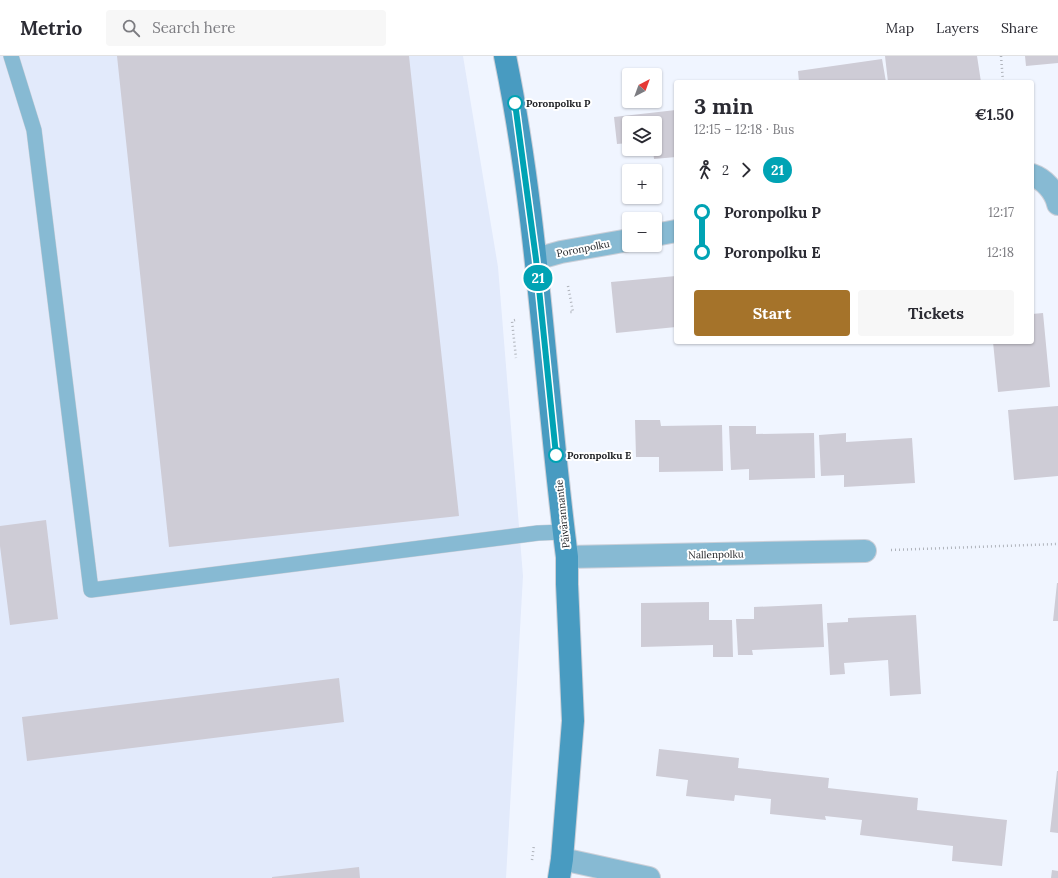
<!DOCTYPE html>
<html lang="en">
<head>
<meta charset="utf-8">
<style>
	:root { --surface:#fff; --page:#f7f7f7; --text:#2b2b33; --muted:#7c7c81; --line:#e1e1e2; --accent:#a5732a }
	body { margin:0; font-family:Lora,serif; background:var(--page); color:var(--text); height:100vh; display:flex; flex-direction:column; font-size:15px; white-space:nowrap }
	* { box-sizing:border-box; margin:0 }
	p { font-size:13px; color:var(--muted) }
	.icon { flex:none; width:22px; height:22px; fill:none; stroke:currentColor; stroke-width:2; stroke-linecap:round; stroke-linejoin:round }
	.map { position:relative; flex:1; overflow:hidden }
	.sheet { position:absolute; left:674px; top:24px; width:360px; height:264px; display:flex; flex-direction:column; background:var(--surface); border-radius:4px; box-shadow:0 1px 3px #0004 }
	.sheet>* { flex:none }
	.badge { padding:0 8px; border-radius:13px; font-size:14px; line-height:26px }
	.needle { width:26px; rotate:41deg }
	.controls { position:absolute; left:622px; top:12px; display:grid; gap:8px }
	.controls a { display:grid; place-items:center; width:40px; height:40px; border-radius:4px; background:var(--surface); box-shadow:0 1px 3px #0004; font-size:20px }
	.map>.badge { position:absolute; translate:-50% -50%; box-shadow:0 0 0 2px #fff }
	.legs { display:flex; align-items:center; gap:6px; height:44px; padding:0 20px; font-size:13px }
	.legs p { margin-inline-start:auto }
	.overview { display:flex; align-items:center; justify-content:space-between; height:68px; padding:0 20px }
	h1 { font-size:22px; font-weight:700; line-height:30px }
	.action { display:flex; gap:8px; margin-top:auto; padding:8px 20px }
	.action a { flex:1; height:46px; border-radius:4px; background:var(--accent); color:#fff; font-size:16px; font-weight:700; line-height:46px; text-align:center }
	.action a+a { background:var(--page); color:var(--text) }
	ul { padding:0 20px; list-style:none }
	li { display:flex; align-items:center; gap:14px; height:40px; font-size:15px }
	li i { display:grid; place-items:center; width:6px; height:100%; margin:0 5px; background:currentColor }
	li i::after { content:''; width:10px; height:10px; margin:-5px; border:3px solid; border-radius:50%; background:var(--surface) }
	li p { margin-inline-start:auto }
	li:first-child i { background:linear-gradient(#0000 50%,currentColor 0) }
	li:last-child i { background:linear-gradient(currentColor 50%,#0000 0) }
	header { display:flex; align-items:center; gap:24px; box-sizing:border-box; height:56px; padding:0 20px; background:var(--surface); border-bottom:1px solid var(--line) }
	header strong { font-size:19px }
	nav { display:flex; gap:22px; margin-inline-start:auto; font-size:14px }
	.search { width:280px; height:36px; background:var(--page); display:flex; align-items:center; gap:10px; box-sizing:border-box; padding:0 14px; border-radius:4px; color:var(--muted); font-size:15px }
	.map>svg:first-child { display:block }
	.built { fill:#e2eafb }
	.building { fill:#ceccd6 }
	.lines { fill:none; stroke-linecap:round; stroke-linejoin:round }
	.lane-casing { stroke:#cbcfd8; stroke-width:16 }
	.street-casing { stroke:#cbcfd8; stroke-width:24 }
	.secondary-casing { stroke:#cbcfd8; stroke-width:24 }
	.path { stroke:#afb3bb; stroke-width:2.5; stroke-dasharray:1 3; stroke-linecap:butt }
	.lane { stroke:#87bad3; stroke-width:15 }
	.street { stroke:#87bad3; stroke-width:22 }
	.secondary { stroke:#489bc1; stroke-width:22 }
	.line-1-casing { stroke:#fff; stroke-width:9 }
	.line-1 { stroke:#00a3b4; stroke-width:6 }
	.stop-1-dot { fill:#fff; stroke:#00a3b4; stroke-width:2 }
	.labels { text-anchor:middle; stroke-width:4; stroke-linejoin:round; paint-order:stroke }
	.stop-label { font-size:10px; font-weight:bold; fill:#212327; stroke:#fff; text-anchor:start }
	.street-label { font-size:10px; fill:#212327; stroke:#fff }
</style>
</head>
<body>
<header>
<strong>Metrio</strong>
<div class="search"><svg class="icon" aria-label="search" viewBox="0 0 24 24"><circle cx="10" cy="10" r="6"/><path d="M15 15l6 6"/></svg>Search here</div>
<nav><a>Map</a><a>Layers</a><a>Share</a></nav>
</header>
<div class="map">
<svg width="1058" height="822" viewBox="0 0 1058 822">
	<rect width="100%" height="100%" fill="#f0f5ff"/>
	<path class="built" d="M 0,0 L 463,0 L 498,211 L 523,520 L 506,822 L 0,822 Z"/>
	<path class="building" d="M 117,0 L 409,0 L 459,460 L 169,491 Z
		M 885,0 L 977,0 L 981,26 L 888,26 Z
		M 1025,0 L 1058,0 L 1058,7 L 1026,10 Z
		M 882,3 L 886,26 L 799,26 L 798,15 Z
		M 676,54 L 676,101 L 654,103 L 653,93 L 655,93 L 655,67 L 629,67 L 629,87 L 617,88 L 614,61 Z
		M 676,220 L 676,271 L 616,277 L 611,226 Z
		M 1043,257 L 1050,331 L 998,336 L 993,286 L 1032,286 L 1032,258 Z
		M 1058,350 L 1058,420 L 1014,424 L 1008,354 Z
		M 635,364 L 660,364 L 661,370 L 722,369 L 723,415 L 659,416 L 659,401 L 636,401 Z
		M 729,370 L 756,370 L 756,378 L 814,377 L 815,422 L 749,424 L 749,413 L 731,414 Z
		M 846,377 L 846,386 L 912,382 L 915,427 L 844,431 L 844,419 L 821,420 L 819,379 Z
		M 46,464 L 58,563 L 10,569 L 0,490 L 0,470 Z
		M 1057,527 L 1058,527 L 1058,565 L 1053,565 Z
		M 709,546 L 709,564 L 732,564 L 733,601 L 713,601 L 713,589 L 641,591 L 641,547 Z
		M 822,548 L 824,591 L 752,594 L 753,599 L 738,599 L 736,563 L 754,563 L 754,551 Z
		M 916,559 L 921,638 L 890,640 L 888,604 L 844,607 L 845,618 L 830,619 L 827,567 L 848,566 L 848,562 Z
		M 339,622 L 344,666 L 27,705 L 22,661 Z
		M 659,693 L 739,702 L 738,712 L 829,722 L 828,732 L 918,742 L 917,754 L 1007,764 L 1002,810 L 952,805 L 953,790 L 860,779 L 862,764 L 825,760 L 826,764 L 770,758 L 771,743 L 735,739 L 734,745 L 686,740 L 688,724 L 656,720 Z
		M 1057,715 L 1058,715 L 1058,777 L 1050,776 Z
		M 359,811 L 360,822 L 272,822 L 272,821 Z
		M 1052,814 L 1058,815 L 1058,822 L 1051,822 Z"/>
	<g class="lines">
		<defs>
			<path id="lane" d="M 11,0 L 34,74 L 91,534 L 538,477 L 564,476"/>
			<path id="street" d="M 1032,119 C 1044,123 1055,135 1058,148
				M 655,179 L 676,175
				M 536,203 L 561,196 L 629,184
				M 567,501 L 865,495
				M 562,803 L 649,822"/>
			<path id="secondary" d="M 505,0 C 539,165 545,334 567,501 L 567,528 L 573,665 L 562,803 L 559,822"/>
		</defs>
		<use href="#lane" class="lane-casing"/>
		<use href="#street" class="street-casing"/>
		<use href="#secondary" class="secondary-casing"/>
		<path class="path" d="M 1001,0 L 1003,26
			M 568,230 L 573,256 L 568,256
			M 515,264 L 512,265 L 516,302
			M 891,494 L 1058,488
			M 532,804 L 534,789"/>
		<use href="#lane" class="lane"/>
		<use href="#street" class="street"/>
		<use href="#secondary" class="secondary"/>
	</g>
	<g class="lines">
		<defs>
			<path id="line-1" d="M 515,47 L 536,203 L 556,399"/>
		</defs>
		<use href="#line-1" class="line-1-casing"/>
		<use href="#line-1" class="line-1"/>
	</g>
	<g class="stop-1-dot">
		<circle cx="515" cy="47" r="7"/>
		<circle cx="556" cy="399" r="7"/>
	</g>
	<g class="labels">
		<g class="stop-label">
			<text x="526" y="51">Poronpolku P</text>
			<text x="567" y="403">Poronpolku E</text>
		</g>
		<g class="street-label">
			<text transform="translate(583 192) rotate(-11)" y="4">Poronpolku</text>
			<text transform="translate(562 458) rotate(-96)" y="4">Päivärannantie</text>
			<text transform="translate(716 498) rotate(-1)" y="4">Nallenpolku</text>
		</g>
	</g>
</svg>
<div class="controls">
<a><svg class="needle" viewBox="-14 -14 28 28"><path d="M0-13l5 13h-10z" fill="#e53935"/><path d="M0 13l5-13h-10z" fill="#7c7c81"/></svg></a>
<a><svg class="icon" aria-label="layers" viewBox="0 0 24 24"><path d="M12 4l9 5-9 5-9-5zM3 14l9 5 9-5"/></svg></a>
<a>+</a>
<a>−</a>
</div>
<b class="badge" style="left:538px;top:222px;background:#00a3b4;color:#fff">21</b>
<section class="sheet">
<div class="overview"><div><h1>3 min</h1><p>12:15 – 12:18 · Bus</p></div><b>€1.50</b></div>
<div class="legs"><svg class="icon" aria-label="walk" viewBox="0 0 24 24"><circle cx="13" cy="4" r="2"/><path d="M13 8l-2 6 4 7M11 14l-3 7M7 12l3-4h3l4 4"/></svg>2<svg class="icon" aria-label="forward" viewBox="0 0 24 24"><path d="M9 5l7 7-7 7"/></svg><b class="badge" style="background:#00a3b4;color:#fff">21</b></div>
<ul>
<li><i style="color:#00a3b4"></i><b>Poronpolku P</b><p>12:17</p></li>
<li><i style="color:#00a3b4"></i><b>Poronpolku E</b><p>12:18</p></li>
</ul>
<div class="action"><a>Start</a><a>Tickets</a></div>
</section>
</div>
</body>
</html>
